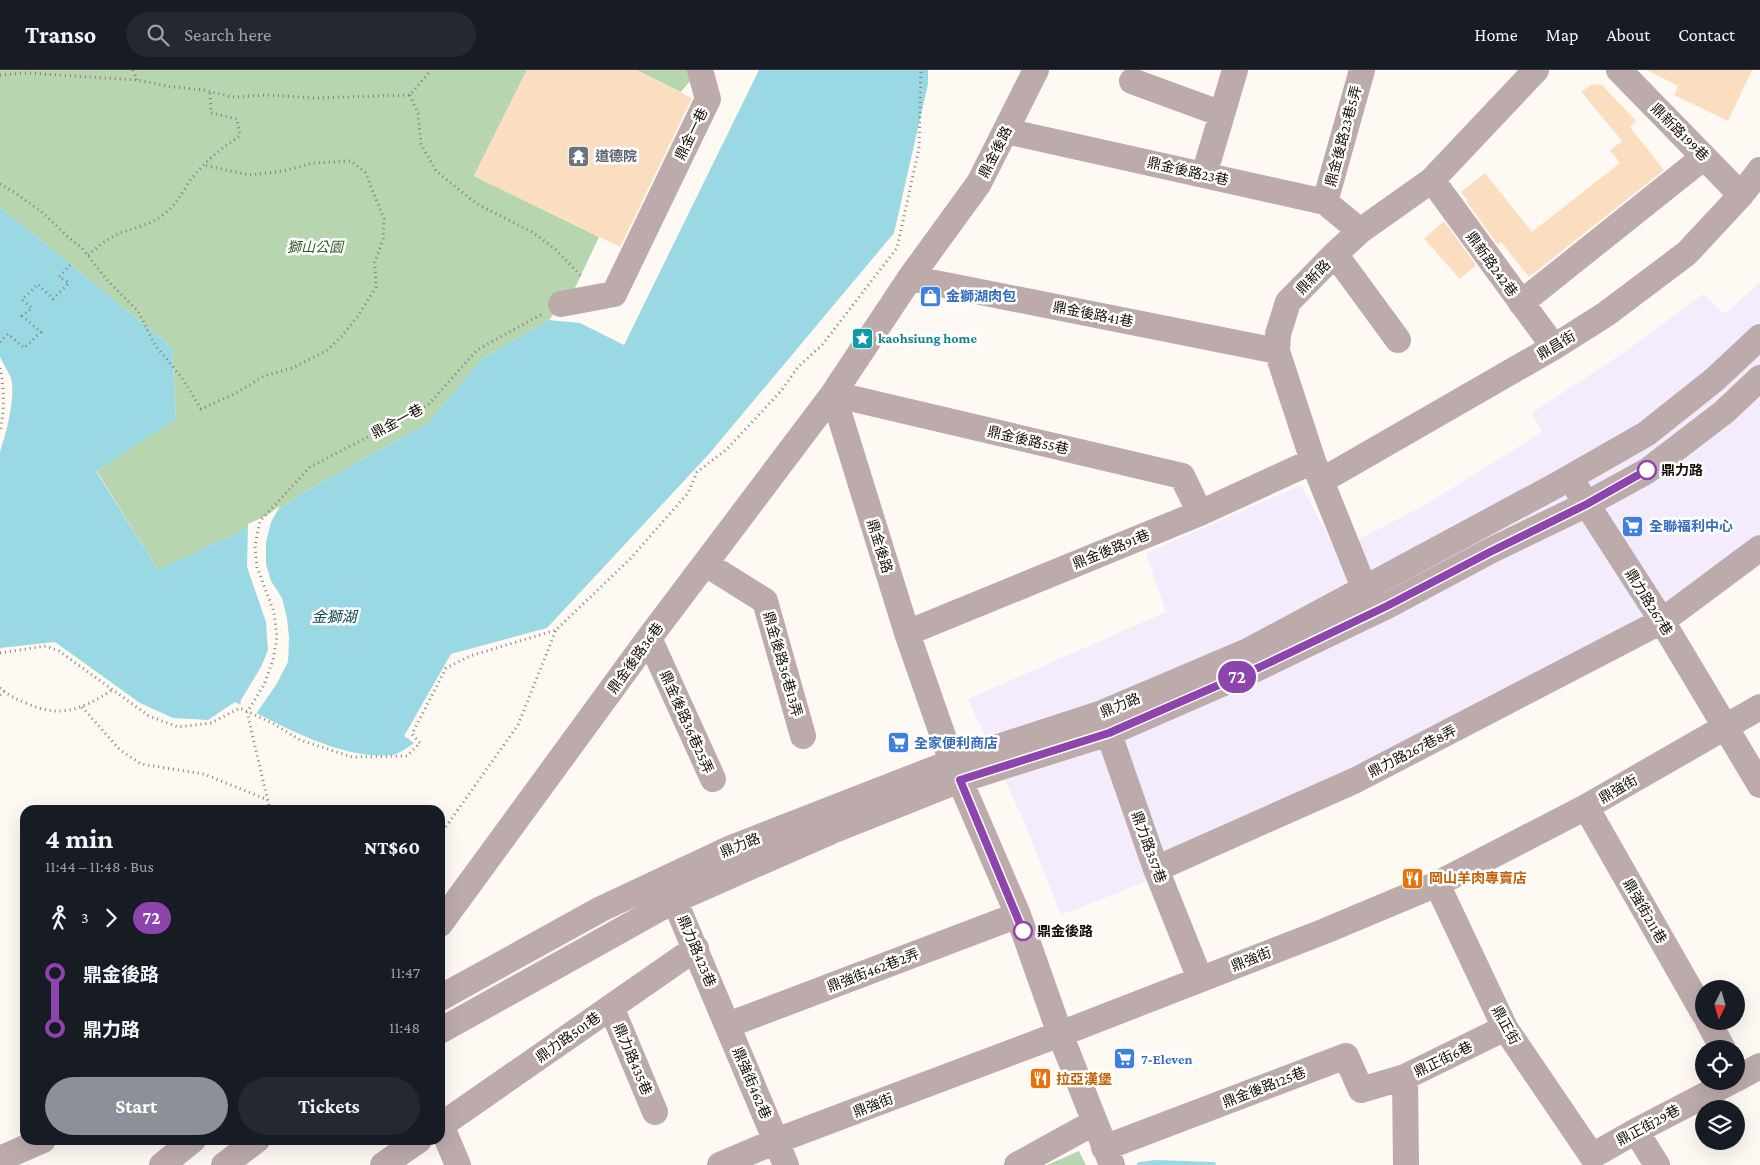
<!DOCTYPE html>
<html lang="en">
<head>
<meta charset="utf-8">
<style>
	:root { --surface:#171b24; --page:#242831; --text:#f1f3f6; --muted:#9ea1a6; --line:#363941; --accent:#8c9099 }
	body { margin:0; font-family:"Crimson Pro","Noto Sans TC",serif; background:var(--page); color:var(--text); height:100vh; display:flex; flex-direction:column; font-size:19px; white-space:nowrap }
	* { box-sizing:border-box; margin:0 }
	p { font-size:16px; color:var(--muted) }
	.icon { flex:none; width:28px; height:28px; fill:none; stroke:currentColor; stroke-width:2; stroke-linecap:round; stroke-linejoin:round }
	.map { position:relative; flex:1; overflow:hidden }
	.details { position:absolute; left:20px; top:735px; width:425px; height:340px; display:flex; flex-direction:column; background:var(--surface); border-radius:15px; box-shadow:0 5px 20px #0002 }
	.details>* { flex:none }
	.badge { padding:0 10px; border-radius:16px; font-size:18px; line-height:32px }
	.needle { width:32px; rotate:185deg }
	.tools { position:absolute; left:1695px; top:910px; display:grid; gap:10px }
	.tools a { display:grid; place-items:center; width:50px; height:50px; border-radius:50%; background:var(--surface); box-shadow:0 5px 20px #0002; font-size:25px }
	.map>.badge { position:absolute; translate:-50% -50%; box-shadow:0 0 0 2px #fff }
	.legs { display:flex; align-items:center; gap:8px; height:55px; padding:0 25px; font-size:16px }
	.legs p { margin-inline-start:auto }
	.summary { display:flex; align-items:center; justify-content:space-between; height:85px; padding:0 25px }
	h1 { font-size:28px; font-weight:700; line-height:38px }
	.button { display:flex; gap:10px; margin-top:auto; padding:10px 25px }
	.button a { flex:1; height:58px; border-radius:30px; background:var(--accent); color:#fff; font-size:20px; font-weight:700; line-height:58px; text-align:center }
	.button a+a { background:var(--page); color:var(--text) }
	ul { padding:0 25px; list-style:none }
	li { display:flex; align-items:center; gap:18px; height:55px; font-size:19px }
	li i { display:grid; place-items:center; width:8px; height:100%; margin:0 6px; background:currentColor }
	li i::after { content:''; width:12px; height:12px; margin:-6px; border:4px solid; border-radius:50%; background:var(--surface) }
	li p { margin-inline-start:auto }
	li:first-child i { background:linear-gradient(#0000 50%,currentColor 0) }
	li:last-child i { background:linear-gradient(currentColor 50%,#0000 0) }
	header { display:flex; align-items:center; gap:30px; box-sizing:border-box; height:70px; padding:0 25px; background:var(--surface); border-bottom:1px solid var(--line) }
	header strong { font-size:24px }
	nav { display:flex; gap:28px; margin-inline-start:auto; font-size:18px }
	.search { width:350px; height:45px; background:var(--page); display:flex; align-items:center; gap:12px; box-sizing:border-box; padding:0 18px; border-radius:28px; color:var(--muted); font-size:19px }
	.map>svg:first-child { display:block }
	.commercial { fill:#f3ecfd }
	.green { fill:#b7d5af }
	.water { fill:#9ad9e3 }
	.pier { fill:#fef9f3 }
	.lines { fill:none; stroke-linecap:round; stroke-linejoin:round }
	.stream { stroke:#9ad9e3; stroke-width:6 }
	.building { fill:#fadebf }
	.path { stroke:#878179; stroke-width:3; stroke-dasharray:1 4; stroke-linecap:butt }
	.minor { stroke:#bdabac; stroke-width:26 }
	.line-1-casing { stroke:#fff; stroke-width:11 }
	.line-1 { stroke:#8e44ad; stroke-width:8 }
	.stop-1-dot { fill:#fff; stroke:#8e44ad; stroke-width:2.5 }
	.labels { text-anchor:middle; stroke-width:5; stroke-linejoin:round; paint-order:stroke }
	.street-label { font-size:14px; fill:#160e05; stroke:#fff }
	.worship-label { font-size:14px; font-weight:bold; fill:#5b616d; stroke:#fff; text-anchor:start }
	.park-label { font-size:14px; font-style:italic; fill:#315a25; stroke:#fff }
	.shop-label { font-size:14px; font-weight:bold; fill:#366cbe; stroke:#fff; text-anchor:start }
	.culture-label { font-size:14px; font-weight:bold; fill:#0d838f; stroke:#fff; text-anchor:start }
	.stop-label { font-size:14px; font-weight:bold; fill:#160e05; stroke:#fff; text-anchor:start }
	.food-label { font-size:14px; font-weight:bold; fill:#c56008; stroke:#fff; text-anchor:start }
	.water-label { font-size:15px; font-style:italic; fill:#0f474f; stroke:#fff }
</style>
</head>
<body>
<header>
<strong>Transo</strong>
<div class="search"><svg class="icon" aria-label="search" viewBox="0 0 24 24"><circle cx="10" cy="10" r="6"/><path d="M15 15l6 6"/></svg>Search here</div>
<nav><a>Home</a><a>Map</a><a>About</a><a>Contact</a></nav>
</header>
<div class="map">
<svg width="1760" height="1095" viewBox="0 0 1760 1095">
	<rect width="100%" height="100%" fill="#fef9f3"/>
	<path class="commercial" d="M 1760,212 L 1760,496 L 1679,555 L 1167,803 L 1061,845 L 1025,754 L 968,629 L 1166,542 L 1146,483 L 1301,415 L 1336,481 L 1425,435 L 1542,362 L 1532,343 L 1623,283 L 1703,224 L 1725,244 Z"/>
	<path class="green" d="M 0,0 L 527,0 L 474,106 L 599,167 L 575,218 L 549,250 L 483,288 L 428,353 L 297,426 L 268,448 L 158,500 L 96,400 L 176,349 L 172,277 L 0,137 Z
		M 636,0 L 699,0 L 681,22 Z
		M 1079,1081 L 1086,1095 L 1047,1095 Z"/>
	<path class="water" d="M 759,0 L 928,0 L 928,14 L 894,163 L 709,384 L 547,558 L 451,584 L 404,666 L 414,673 C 408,677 398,685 391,685 C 340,690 279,654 235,632 L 208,650 L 173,648 L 140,633 L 55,572 L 0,578 L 0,382 C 6,363 16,328 11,308 C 8,301 3,294 0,287 L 0,137 L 172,277 L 176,349 L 96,401 L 158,500 L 268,448 L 297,426 L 428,353 L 483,288 L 549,250 L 580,253 L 624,275 Z"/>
	<path class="pier" d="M 280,436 L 271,452 L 266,472 L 266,494 L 271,511 L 282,528 L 287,548 L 289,568 L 288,592 L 276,615 L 255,645 L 240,637 L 241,630 L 261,597 L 268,580 L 266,552 L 247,497 L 248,454 L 266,446 Z"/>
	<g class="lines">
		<path class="stream" d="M 1140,1095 L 1156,1093 L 1213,1095"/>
	</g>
	<path class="building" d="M 527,0 L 636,0 L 692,28 L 620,177 L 474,106 Z
		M 1647,0 L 1752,0 L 1728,51 L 1674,25 L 1678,16 Z
		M 1592,14 L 1602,15 L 1636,51 L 1630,57 L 1664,100 L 1529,207 L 1501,172 L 1498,175 L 1466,131 L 1468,130 L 1461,122 L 1485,103 L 1532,162 L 1620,93 L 1610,80 L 1622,71 L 1581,22 Z
		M 1444,151 L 1476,195 L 1460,209 L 1424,169 Z"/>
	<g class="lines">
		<path class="path" d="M 133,0 L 137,10
			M 0,5 L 28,3 L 137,10 L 173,17 L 204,20 L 232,27 L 266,25 L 314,28 L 410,25 L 431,0
			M 410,25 L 418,44 L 421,74 L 436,101 L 477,134 L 534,163 L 556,180 L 583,208
			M 0,114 L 14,122 L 43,143 L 68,167 L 81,177 L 108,211 L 138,241 L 155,275 L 182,308 L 201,339 L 238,322 L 264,306 L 292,298 L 326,281 L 342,266 L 358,246 L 376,217 L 375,192 L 383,169 L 384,149 L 365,102 L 351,91 L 313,93 L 283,101 L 249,105 L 203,95
			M 88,185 C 98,177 108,168 120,163 C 134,158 150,155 163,145 C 175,136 181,125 189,112 C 203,93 220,79 240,66 L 237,49 L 211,43 L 210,22
			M 0,272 L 8,264 L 24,278 L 41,262 L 22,246 L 32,238 L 22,230 L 38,214 L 53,229 L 69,213 L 59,207 L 73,192
			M 0,298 C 4,319 5,339 0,360
			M 0,583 L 46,576 L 59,581 L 149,646 L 178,657 L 211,653 L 240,638 L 274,654 L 300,670 L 352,687 L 407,686 L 420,673 L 412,664 L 446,598 L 470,586 L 556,560 L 631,488 L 688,423 L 697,402 L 726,380 L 781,321 L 798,297 L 822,275 L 897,178 L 919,78 L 921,0
			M 0,618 C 8,625 16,629 26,633 C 60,649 83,639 112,620
			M 0,625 L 4,621
			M 82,637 L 120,680 L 141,694 L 204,704 L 268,730
			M 270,740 L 247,642 L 264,615 L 273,590 L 277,567 L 274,542 L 257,497 L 255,476 L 260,451 L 310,397 L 427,336 L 477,280 L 542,244
			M 440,765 L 518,655 L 556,560"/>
		<path class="minor" d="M 1619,0 L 1741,125
			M 1132,11 L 1222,44
			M 1006,61 L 1325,132 L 1360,161
			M 1204,105 L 1235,0
			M 1432,110 L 1554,277
			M 1325,132 L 1362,0
			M 1335,184 L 1398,270
			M 910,208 L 1277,281
			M 1521,233 L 1704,87
			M 561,234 L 614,224 L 708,29 L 700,0
			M 833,324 L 907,563 L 952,692 L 1018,845 L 1060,964 L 1112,1095
			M 833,324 L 1182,406 L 1200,443
			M 1321,411 L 1554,277 L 1606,244 L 1687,183 L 1741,125 L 1760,100
			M 1577,419 L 1662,551 L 1760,715
			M 706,494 L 765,531 L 803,666
			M 1371,535 L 1313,391 L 1277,281 L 1278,264 L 1288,232 L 1335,184 L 1360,161 L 1432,110 L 1536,0
			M 907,563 L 1200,443 L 1313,391
			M 649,568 L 713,709
			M 1103,647 L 1156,799 L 1200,909
			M 1586,737 L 1704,944
			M 1156,799 L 1356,710 L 1662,551 L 1760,478
			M 1437,814 L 1505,958 L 1592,1086 L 1636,1061 L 1732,1011
			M 668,815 L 786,1095
			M 440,854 L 649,568 L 833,324 L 910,208 L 979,113 L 1036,0
			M 440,928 L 601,839 L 731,778 L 952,692 L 1102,643 L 1248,581 L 1555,416 L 1646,364 L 1714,310 L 1760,267
			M 611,937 L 655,1042
			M 1708,951 L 1723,979
			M 728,955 L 1018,845
			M 440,961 L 675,830 L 832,761 L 960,710 L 1109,663 L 1260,597 L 1387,536 L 1490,481 L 1587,434 L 1647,401 L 1724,342 L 1760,308
			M 1736,1009 L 1760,996
			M 441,1055 L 458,1095
			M 440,1056 L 696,878
			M 1636,1061 L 1657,1095
			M 1104,1078 L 1346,986 L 1361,1020 L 1405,1007
			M 0,1089 L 43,1070
			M 162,1095 L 193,1070
			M 224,1095 L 257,1070
			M 383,1095 L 419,1070
			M 720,1095 L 776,1071 L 1060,964 L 1325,861 L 1437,814 L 1586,737 L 1760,637
			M 1017,1095 L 1095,1052
			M 1406,1095 L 1405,1007 L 1505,958"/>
	</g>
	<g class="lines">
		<defs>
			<path id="line-1" d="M 1023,861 L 960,710 L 1109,663 L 1260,597 L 1387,536 L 1490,482 L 1587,434 L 1647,400"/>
		</defs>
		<use href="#line-1" class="line-1-casing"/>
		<use href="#line-1" class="line-1"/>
	</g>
	<defs>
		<symbol id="temple-square" viewBox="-11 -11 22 22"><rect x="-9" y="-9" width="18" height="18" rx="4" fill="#6b7280" stroke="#fff"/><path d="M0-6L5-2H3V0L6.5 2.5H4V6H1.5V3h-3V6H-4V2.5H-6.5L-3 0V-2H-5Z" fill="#fff"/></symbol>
		<symbol id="shop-square" viewBox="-11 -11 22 22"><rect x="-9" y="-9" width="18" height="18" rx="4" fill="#3f7fe0" stroke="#fff"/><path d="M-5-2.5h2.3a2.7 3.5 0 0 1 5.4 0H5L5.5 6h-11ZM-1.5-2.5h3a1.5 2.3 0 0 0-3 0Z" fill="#fff"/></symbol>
		<symbol id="sight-square" viewBox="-11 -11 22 22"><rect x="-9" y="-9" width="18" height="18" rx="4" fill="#0f9aa8" stroke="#fff"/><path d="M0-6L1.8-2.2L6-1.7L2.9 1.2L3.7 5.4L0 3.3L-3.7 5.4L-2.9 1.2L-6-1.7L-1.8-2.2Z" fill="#fff"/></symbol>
		<symbol id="supermarket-square" viewBox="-11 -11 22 22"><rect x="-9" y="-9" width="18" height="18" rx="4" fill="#3f7fe0" stroke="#fff"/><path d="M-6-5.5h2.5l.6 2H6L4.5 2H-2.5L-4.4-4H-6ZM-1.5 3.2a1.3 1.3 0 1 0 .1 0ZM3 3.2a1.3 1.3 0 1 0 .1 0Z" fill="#fff"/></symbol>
		<symbol id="restaurant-square" viewBox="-11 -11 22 22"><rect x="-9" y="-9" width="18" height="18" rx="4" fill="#e8710a" stroke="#fff"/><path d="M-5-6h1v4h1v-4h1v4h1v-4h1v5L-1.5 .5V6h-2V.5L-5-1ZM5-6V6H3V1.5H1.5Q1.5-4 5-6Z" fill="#fff"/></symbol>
	</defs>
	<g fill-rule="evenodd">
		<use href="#temple-square" x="566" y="74" width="25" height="25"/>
		<use href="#shop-square" x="918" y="214" width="25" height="25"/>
		<use href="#sight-square" x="850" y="256" width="25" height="25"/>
		<use href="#supermarket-square" x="1620" y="444" width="25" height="25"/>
		<use href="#supermarket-square" x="886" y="660" width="25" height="25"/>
		<use href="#restaurant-square" x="1400" y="796" width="25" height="25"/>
		<use href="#supermarket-square" x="1112" y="976" width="25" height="25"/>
		<use href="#restaurant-square" x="1028" y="996" width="25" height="25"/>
	</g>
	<g class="stop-1-dot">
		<circle cx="1647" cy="400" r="9"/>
		<circle cx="1023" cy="861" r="9"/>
	</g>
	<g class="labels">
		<g class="street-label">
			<text transform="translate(1680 62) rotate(45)" y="5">鼎新路199巷</text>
			<text transform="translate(691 64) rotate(-64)" y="5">鼎金一巷</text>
			<text transform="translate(1343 66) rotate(-75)" y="5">鼎金後路23巷5弄</text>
			<text transform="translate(995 82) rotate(-63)" y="5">鼎金後路</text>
			<text transform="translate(1188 101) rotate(13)" y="5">鼎金後路23巷</text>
			<text transform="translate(1492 194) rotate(54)" y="5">鼎新路242巷</text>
			<text transform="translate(1313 207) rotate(-46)" y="5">鼎新路</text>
			<text transform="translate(1093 244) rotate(11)" y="5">鼎金後路41巷</text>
			<text transform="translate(1556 275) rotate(-31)" y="5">鼎昌街</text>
			<text transform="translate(397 351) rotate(-28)" y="5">鼎金一巷</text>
			<text transform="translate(1028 370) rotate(13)" y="5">鼎金後路55巷</text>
			<text transform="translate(880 476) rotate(73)" y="5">鼎金後路</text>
			<text transform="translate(1111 479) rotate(-22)" y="5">鼎金後路91巷</text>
			<text transform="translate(1649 532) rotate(58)" y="5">鼎力路267巷</text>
			<text transform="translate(635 588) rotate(-54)" y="5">鼎金後路36巷</text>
			<text transform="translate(783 594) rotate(74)" y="5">鼎金後路36巷13弄</text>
			<text transform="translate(1120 635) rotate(-22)" y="5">鼎力路</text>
			<text transform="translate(687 652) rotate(66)" y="5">鼎金後路36巷25弄</text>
			<text transform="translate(1412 681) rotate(-27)" y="5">鼎力路267巷8弄</text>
			<text transform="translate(1618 719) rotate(-30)" y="5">鼎強街</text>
			<text transform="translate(740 775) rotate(-22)" y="5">鼎力路</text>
			<text transform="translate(1149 777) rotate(70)" y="5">鼎力路357巷</text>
			<text transform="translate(1645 841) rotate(60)" y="5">鼎強街211巷</text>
			<text transform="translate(697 881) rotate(67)" y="5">鼎力路423巷</text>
			<text transform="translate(1251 889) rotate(-21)" y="5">鼎強街</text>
			<text transform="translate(873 900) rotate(-21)" y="5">鼎強街462巷2弄</text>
			<text transform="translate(1506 955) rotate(61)" y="5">鼎正街</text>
			<text transform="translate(568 967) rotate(-35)" y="5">鼎力路501巷</text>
			<text transform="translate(633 989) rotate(67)" y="5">鼎力路435巷</text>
			<text transform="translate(1443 989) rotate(-26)" y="5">鼎正街6巷</text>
			<text transform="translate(752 1013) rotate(67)" y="5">鼎強街462巷</text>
			<text transform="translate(1264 1017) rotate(-21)" y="5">鼎金後路125巷</text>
			<text transform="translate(873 1035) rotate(-21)" y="5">鼎強街</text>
			<text transform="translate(1648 1055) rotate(-28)" y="5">鼎正街29巷</text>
		</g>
		<g class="worship-label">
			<text x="595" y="91">道德院</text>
		</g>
		<g class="park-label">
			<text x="315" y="182">獅山公園</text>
		</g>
		<g class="shop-label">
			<text x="946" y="231">金獅湖肉包</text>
			<text x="1649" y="461">全聯福利中心</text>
			<text x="914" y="678">全家便利商店</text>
			<text x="1141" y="994">7-Eleven</text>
		</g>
		<g class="culture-label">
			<text x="878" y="273">kaohsiung home</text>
		</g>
		<g class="stop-label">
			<text x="1661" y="405">鼎力路</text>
			<text x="1037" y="866">鼎金後路</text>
		</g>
		<g class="food-label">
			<text x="1429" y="813">岡山羊肉專賣店</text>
			<text x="1056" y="1014">拉亞漢堡</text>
		</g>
		<g class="water-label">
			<text x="334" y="552">金獅湖</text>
		</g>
	</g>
</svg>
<div class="tools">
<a><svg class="needle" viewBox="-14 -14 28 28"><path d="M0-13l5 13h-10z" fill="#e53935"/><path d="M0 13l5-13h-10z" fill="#9ea1a6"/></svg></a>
<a><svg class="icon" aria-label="locate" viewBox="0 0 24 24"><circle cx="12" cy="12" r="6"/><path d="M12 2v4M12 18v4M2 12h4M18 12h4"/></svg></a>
<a><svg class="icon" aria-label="layers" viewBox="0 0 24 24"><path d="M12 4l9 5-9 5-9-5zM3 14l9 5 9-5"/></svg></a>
</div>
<b class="badge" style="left:1237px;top:607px;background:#8e44ad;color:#fff">72</b>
<section class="details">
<div class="summary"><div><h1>4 min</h1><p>11:44 – 11:48 · Bus</p></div><b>NT$60</b></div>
<div class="legs"><svg class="icon" aria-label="walk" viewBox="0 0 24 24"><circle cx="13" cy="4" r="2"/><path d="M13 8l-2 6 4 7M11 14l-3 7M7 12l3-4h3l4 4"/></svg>3<svg class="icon" aria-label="forward" viewBox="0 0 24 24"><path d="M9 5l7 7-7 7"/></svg><b class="badge" style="background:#8e44ad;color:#fff">72</b></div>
<ul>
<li><i style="color:#8e44ad"></i><b>鼎金後路</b><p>11:47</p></li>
<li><i style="color:#8e44ad"></i><b>鼎力路</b><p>11:48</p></li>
</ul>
<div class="button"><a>Start</a><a>Tickets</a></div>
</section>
</div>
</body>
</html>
